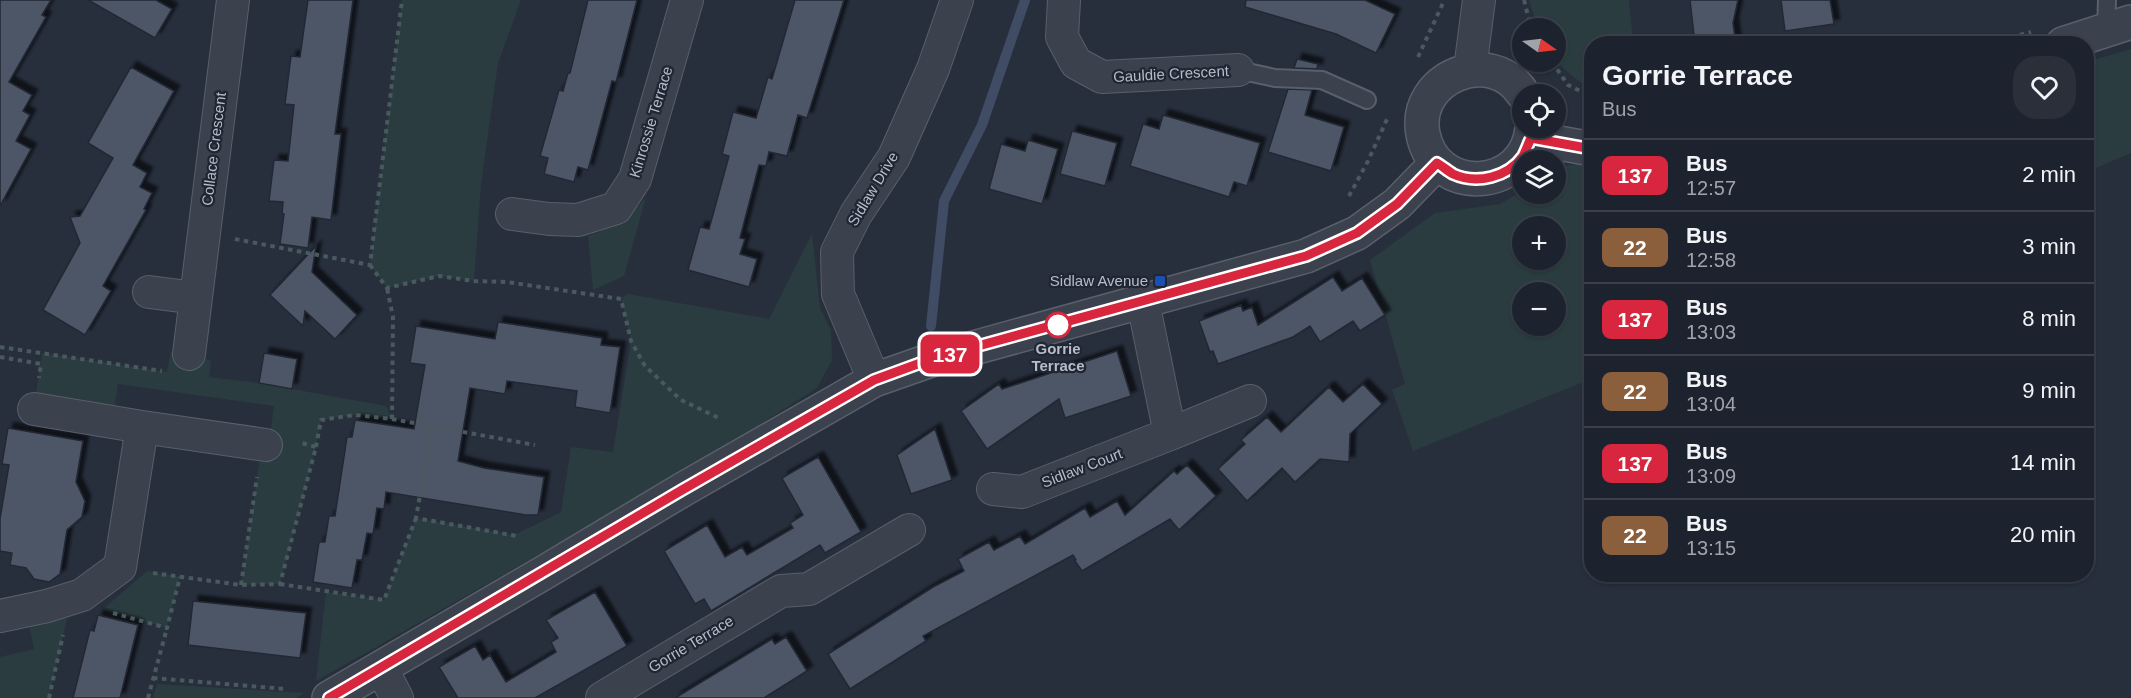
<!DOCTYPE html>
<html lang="en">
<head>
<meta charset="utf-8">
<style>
	:root { --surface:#1d232e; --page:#2a2f3a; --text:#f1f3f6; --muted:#a0a4aa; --line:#3b404a }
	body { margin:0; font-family:Helvetica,sans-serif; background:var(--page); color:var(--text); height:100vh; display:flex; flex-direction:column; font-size:22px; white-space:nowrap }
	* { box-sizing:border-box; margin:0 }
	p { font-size:20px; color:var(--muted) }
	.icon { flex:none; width:33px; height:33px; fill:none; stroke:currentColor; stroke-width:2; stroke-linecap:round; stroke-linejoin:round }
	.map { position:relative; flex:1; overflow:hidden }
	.details { position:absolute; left:1584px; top:36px; width:510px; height:546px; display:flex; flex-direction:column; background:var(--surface); border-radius:24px; box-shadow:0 2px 4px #0004,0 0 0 2px var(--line) }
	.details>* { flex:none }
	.badge { padding:0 12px; border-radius:9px; font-size:21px; line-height:39px }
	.needle { width:39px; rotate:104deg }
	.tools { position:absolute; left:1512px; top:18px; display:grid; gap:12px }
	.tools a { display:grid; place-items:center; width:54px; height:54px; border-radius:50%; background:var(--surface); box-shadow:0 2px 4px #0004,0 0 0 2px var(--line); font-size:30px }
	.map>.badge { position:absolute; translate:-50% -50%; box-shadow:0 0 0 3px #fff }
	.round { display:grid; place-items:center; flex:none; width:63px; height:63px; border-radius:24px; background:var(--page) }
	.overview { display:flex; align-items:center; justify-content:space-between; height:102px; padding:0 18px }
	h1 { font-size:28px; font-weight:600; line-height:45px }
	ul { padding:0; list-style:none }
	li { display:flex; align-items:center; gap:18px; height:72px; padding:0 18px; border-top:2px solid var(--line) }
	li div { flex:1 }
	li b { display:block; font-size:22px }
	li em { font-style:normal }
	li .badge { min-width:66px; font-weight:700; text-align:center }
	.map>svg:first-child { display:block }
	.green { fill:#2a3c3f; fill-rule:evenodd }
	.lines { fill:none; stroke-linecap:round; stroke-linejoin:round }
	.stream { stroke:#3f4c64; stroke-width:10 }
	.building { fill:#4e5766; stroke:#222835; stroke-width:1.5; filter:url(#shadow) }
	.service-casing { stroke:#595f6b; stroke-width:20 }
	.minor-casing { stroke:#595f6b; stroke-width:34 }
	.tertiary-casing { stroke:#595f6b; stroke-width:36 }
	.path { stroke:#49595d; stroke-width:4; stroke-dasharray:4.5 4.5; stroke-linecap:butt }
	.service { stroke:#3b414d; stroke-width:16 }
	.minor { stroke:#3b414d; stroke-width:32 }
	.tertiary { stroke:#3b414d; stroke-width:33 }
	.line-casing { stroke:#fff; stroke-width:14 }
	.line { stroke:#d7263d; stroke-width:9 }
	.transit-dot { fill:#1a4fb4; stroke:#202633; stroke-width:2 }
	.stop-dot { fill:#fff; stroke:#d7263d; stroke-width:3 }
	.labels { text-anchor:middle; stroke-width:4.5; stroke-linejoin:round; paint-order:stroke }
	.street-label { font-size:15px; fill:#b7bdc8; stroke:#202633 }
	.poi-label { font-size:15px; fill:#b7bdc8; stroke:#202633; text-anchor:end }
	.stop-label { font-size:15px; font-weight:bold; fill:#b7bdc8; stroke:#202633 }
</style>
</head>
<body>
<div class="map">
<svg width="2131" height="698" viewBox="0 0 2131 698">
	<defs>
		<filter id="shadow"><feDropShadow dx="5.5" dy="-5.5" stdDeviation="1.5" flood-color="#0009"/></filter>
	</defs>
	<rect width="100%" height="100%" fill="#272f3d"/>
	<path class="green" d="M 402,0 L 521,0 L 498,63 L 481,184 L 474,281 L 439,276 L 387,288 L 370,265 Z
		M 1529,0 L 1629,0 L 1633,43 L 1592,44 L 1591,90 L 1587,88 L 1556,62 L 1556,28 L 1538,28 Z
		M 2131,49 L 2131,153 L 2087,172 L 2087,62 Z
		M 1591,161 L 1591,379 L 1413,451 L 1392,390 L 1405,384 L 1370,260 L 1435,213 L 1500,204 L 1522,191 L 1522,194 L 1556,194 L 1556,172 L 1566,166 ZM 1522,226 L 1556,226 L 1556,260 L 1522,260 ZM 1522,292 L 1556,292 L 1556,326 L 1522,326 Z
		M 646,197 L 624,276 L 593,290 L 588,236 L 624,222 Z
		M 812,234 L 820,308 L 831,330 L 832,360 L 817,388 L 695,466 L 316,681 L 326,592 L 384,600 L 416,518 L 514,535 L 561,512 L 571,447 L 613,452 L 631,341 L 621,299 L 628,294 L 769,319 Z
		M 171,351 L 211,360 L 209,377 L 259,383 L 386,406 L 392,419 L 355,415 L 321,420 L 316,447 L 280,584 L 241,585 L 260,458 L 267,458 L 274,406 L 118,384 L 114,411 L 35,401 L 42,353 L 167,372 Z
		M 147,571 L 180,577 L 167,628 L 102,610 Z
		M 67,618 L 49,698 L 0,698 L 0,657 L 34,649 L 29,624 Z
		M 157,684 L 305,693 L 296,698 L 153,698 Z"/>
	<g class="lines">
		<path class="stream" d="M 931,326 L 944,201 L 982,125 L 1025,0"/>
	</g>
	<path class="building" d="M 0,0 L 51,0 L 42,15 L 46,17 L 9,82 L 32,95 L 23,111 L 30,115 L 16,141 L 31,149 L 0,206 Z
		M 88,0 L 156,0 L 172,9 L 155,38 Z
		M 308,0 L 353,0 L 335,134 L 341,134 L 331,220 L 312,217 L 308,248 L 280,244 L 284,214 L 282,214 L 283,202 L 269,201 L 274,160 L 288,161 L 294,105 L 285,104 L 291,56 L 300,57 Z
		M 588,0 L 637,0 L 616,82 L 612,81 L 588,170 L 578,167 L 574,182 L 544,174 L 548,158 L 540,156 L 559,90 L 563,91 L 568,73 L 570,73 Z
		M 795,0 L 844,0 L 807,118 L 798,115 L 787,156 L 769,152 L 766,166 L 759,165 L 740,238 L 745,239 L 740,254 L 757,259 L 749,287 L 688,270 L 700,227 L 709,229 L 729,156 L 722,154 L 733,112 L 756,118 L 768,77 L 772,79 Z
		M 1246,0 L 1365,0 L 1395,14 L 1376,53 L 1336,34 L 1245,7 Z
		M 1690,0 L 1738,0 L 1733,23 L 1736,44 L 1695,44 Z
		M 1781,0 L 1830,0 L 1834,24 L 1785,31 Z
		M 1297,59 L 1318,64 L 1317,69 L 1294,68 Z
		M 131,67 L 174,91 L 133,165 L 147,173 L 140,187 L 152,193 L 144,209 L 146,210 L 103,286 L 111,291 L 85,335 L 43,310 L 80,243 L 70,217 L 80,216 L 113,158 L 88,143 Z
		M 1288,89 L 1312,90 L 1305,115 L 1344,127 L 1331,171 L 1268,152 Z
		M 1163,115 L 1260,143 L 1247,186 L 1234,182 L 1229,197 L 1130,166 L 1143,124 L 1159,129 Z
		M 1072,131 L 1117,143 L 1105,186 L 1060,174 Z
		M 1028,140 L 1058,149 L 1042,204 L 989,189 L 1001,144 L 1025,151 Z
		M 316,246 L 312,272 L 357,315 L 335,339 L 305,311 L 303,326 L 270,295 Z
		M 1333,277 L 1342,291 L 1362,278 L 1385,315 L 1360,331 L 1353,321 L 1320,342 L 1310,326 L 1293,337 L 1218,364 L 1213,351 L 1210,352 L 1199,321 L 1241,305 L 1243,311 L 1252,307 L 1258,325 Z
		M 498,322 L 602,338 L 601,345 L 620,347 L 610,413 L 575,407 L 577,391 L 507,381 L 505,394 L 470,388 L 458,461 L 484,468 L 544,477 L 538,515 L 526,515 L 386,492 L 384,509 L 377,508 L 373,534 L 367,533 L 362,560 L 357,560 L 352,588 L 313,582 L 319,542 L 325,542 L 329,516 L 335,516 L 347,437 L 352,437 L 355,420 L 414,429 L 425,365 L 410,363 L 416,326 L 495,339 Z
		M 1117,351 L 1131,396 L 1065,418 L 1059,399 L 987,449 L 961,411 L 999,384 L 1002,389 Z
		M 264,353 L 297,359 L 292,389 L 259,383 Z
		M 1363,384 L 1382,404 L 1350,434 L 1349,462 L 1320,459 L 1295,482 L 1282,468 L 1247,501 L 1218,469 L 1245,444 L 1241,440 L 1267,417 L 1281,432 L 1329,387 L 1343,402 Z
		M 8,428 L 83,441 L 76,482 L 85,501 L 82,517 L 67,530 L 60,574 L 49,582 L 34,579 L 26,568 L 10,565 L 12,553 L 0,551 L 0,519 L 9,465 L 2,464 Z
		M 935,429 L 952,480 L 911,494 L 897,455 Z
		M 818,457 L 861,532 L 825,553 L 820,545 L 711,611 L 704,599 L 695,604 L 664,551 L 707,525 L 725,557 L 742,547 L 747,555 L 793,528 L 790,523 L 803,515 L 782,478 Z
		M 1187,465 L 1216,496 L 1179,530 L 1170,519 L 1082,571 L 1075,561 L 1076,560 L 1073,555 L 923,636 L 926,641 L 850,689 L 828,654 L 933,587 L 964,571 L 958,559 L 989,542 L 994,550 L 1020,536 L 1025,544 L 1085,508 L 1090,517 L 1117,501 L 1125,515 L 1174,471 L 1177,474 Z
		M 595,592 L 627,646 L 535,698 L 458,698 L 439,667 L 475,646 L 483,660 L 490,655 L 506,682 L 556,652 L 551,642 L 558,638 L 546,620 Z
		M 193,601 L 306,613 L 300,658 L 188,645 Z
		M 98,615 L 138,625 L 120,698 L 73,698 L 90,630 L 94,631 Z
		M 786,637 L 807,671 L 764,698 L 675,698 L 772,639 L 775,644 Z"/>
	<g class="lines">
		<defs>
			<path id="service" d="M 2106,30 L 2107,0
				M 1238,70 L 1275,78 L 1322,80 L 1367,100"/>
			<path id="minor" d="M 1064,0 L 1062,37 L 1076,63 L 1102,77 L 1238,70
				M 1470,69 L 1479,0
				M 512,214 L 549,219 L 578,220 L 616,208 L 635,179 L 687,0
				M 149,292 L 196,298
				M 189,354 L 233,0
				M 874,380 L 838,294 L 837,252 L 856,214 L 894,157 L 933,69 L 957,0
				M 34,409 L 142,427 L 266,445
				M 1170,434 L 1250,401
				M 993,489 L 1022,492 L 1170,434 L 1143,302
				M 0,616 L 47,606 L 82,595 L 120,567 L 142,427
				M 381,668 L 397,698
				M 602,698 L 781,591 L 809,589 L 909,530"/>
			<path id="tertiary" d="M 2063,44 L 2131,22
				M 1523,94 C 1492,45 1412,77 1423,134 C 1435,197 1526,192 1532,128
				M 1531,138 L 1592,149
				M 329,698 L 545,572 L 682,490 L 874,380 L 934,359 L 1306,256 L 1357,233 L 1397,204 L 1437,163"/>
		</defs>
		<use href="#service" class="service-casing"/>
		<use href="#minor" class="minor-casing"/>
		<use href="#tertiary" class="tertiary-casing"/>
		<path class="path" d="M 1524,0 L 1531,28
			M 1985,44 L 2031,32
			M 1418,57 L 1444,1
			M 1552,62 L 1568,85 L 1592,97
			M 1349,196 L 1368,161 L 1388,117
			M 235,239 L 370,265 L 402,0
			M 370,265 L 387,288 L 439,276 L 474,281 L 507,282 L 621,299 L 631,341 L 645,366 L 681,400 L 721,419
			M 0,347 L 162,371
			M 0,357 L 41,364 L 39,378
			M 392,419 L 535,445
			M 432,427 L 416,518 L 517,536
			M 316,447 L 321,420 L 355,415 L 392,419 L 393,317 L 387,288
			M 153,573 L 241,585 L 280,584 L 316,447 L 298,442
			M 280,584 L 384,600 L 416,518
			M 241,585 L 257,477
			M 113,613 L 167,628 L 180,577
			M 153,678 L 285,689
			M 49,698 L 63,635
			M 148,698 L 167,628"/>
		<use href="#service" class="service"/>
		<use href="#minor" class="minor"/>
		<use href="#tertiary" class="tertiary"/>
	</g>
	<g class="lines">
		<defs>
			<path id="line" d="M 329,698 L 682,490 L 874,380 L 934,358 L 1306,256 L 1357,233 L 1397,204 L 1437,163 C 1442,166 1448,171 1453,174 C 1477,185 1508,177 1523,156 C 1526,151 1528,144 1531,138 L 1592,149"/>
		</defs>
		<use href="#line" class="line-casing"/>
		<use href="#line" class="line"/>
	</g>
	<rect class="transit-dot" x="1154" y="275" width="12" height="12" rx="3"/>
	<circle class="stop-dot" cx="1058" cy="325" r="12"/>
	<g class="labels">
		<g class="street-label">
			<text transform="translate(1171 74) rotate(-3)" y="5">Gauldie Crescent</text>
			<text transform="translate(651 122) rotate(-73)" y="5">Kinrossie Terrace</text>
			<text transform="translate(214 149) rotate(-83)" y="5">Collace Crescent</text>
			<text transform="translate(873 189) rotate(-59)" y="5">Sidlaw Drive</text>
			<text transform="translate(1082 468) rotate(-21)" y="5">Sidlaw Court</text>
			<text transform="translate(691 644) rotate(-31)" y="5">Gorrie Terrace</text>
		</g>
		<g class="poi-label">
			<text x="1148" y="286">Sidlaw Avenue</text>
		</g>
		<g class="stop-label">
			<text x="1058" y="354">Gorrie<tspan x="1058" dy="17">Terrace</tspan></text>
		</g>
	</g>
</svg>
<div class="tools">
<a><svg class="needle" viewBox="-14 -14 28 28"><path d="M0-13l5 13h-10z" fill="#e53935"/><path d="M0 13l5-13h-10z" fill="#a0a4aa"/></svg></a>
<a><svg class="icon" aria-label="locate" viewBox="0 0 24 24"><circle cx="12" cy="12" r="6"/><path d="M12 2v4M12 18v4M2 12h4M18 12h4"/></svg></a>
<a><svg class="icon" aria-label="layers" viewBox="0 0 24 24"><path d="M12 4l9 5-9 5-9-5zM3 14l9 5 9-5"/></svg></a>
<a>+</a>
<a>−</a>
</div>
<b class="badge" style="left:950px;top:354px;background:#d7263d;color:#fff">137</b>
<section class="details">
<div class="overview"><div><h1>Gorrie Terrace</h1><p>Bus</p></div><a class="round"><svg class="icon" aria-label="heart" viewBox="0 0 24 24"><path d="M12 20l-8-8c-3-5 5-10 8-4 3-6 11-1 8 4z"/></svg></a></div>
<ul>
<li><span class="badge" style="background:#d7263d;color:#fff">137</span><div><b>Bus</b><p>12:57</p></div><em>2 min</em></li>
<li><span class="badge" style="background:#8b5e3c;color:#fff">22</span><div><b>Bus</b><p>12:58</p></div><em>3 min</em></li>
<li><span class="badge" style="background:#d7263d;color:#fff">137</span><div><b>Bus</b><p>13:03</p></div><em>8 min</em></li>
<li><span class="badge" style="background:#8b5e3c;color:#fff">22</span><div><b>Bus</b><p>13:04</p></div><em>9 min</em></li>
<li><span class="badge" style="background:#d7263d;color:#fff">137</span><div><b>Bus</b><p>13:09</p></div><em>14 min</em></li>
<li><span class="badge" style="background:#8b5e3c;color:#fff">22</span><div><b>Bus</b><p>13:15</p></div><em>20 min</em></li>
</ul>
</section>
</div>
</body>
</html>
